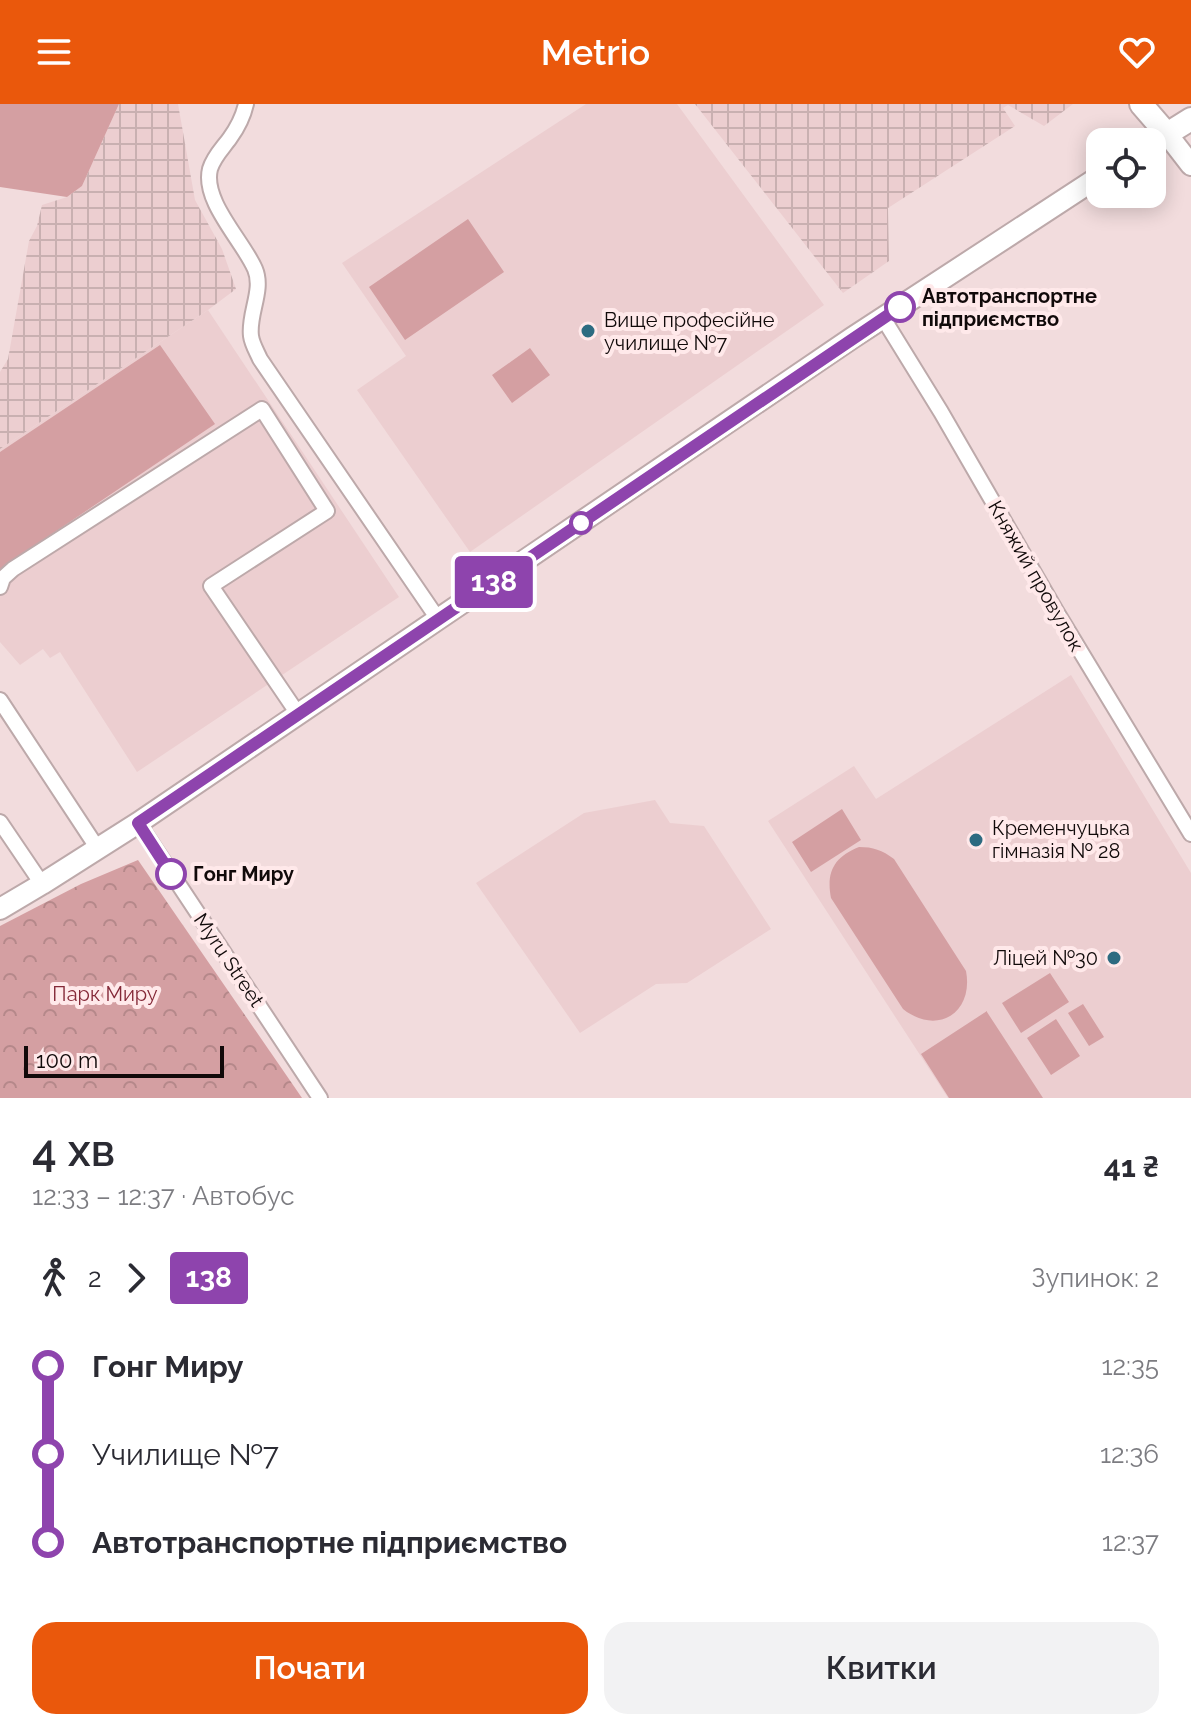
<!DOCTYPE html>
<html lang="uk">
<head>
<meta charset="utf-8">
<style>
	:root { --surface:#fff; --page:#f2f2f3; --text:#2b2b33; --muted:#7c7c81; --accent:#ea580c }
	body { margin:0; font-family:Raleway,sans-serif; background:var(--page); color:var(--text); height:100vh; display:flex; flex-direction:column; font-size:30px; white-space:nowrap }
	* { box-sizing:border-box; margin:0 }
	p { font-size:26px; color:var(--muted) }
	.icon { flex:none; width:44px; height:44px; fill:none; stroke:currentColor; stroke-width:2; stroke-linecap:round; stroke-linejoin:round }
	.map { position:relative; height:994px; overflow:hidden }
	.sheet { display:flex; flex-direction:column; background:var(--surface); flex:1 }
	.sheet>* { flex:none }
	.badge { padding:0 16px; border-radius:6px; font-size:28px; line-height:52px }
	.fabs { position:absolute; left:1086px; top:24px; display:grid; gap:16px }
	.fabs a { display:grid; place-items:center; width:80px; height:80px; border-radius:16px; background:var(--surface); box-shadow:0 4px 20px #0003; font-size:40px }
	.scale { position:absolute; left:24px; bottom:20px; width:200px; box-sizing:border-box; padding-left:8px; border:4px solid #110a0a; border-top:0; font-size:22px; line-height:28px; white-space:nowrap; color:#110a0a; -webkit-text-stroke:6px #ffe9ea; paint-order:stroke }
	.map>.badge { position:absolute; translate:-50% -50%; box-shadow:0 0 0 4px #fff }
	.legs { display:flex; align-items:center; gap:12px; height:88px; padding:0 32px; font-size:26px }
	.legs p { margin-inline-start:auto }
	.summary { display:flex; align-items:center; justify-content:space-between; height:136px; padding:0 32px }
	h1 { font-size:44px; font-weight:600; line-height:60px }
	.primary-button { display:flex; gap:16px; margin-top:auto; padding:16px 32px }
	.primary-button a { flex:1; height:92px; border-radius:24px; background:var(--accent); color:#fff; font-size:32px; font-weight:600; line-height:92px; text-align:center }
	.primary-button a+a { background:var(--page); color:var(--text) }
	ul { padding:0 32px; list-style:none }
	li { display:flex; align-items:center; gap:28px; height:88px; font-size:30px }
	li i { display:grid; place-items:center; width:12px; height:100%; margin:0 10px; background:currentColor }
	li i::after { content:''; width:20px; height:20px; margin:-10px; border:6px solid; border-radius:50%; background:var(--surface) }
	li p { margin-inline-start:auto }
	li:first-child i { background:linear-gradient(#0000 50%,currentColor 0) }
	li:last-child i { background:linear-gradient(currentColor 50%,#0000 0) }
	header { display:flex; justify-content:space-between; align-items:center; height:104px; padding:0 32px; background:var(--accent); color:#fff; font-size:36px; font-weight:600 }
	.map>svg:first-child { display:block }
	.built { fill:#ecced0 }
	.industrial { fill:url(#industrial-grid) }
	.green { fill:#d49fa2 }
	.park { fill:url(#park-crowns) }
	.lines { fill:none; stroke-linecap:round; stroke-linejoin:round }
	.street-casing { stroke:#bda9aa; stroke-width:18 }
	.secondary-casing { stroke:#bda9aa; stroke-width:24 }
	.primary-casing { stroke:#bda9aa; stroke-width:26 }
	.street { stroke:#fff; stroke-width:14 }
	.secondary { stroke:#fff; stroke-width:20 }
	.primary { stroke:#fff; stroke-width:22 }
	.line-1-casing { stroke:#fff; stroke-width:18 }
	.line-1 { stroke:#8e44ad; stroke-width:12 }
	.stop-1-dot { fill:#fff; stroke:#8e44ad; stroke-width:4 }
	.poi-dot { fill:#2d6b81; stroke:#ffe9ea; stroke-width:3 }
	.labels { text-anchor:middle; stroke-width:8; stroke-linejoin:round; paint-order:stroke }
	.stop-label { font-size:20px; font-weight:bold; fill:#110a0a; stroke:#ffe9ea; text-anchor:start }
	.poi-label { font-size:20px; fill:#110a0a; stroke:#ffe9ea; text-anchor:start }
	.street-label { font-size:20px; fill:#110a0a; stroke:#ffe9ea }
	.park-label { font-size:20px; fill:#842837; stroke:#ffe9ea }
</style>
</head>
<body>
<header><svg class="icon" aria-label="menu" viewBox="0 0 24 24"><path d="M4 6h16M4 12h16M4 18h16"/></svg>Metrio<svg class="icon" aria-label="heart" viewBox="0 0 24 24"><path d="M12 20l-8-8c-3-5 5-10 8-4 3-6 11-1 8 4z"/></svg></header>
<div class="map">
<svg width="1191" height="994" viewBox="0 0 1191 994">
	<defs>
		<pattern id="industrial-grid" width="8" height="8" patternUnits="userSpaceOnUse" patternTransform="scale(2)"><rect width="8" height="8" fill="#ecced0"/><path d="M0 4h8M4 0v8" fill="none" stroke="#c9b0b1"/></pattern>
		<pattern id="park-crowns" width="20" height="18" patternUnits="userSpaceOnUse" patternTransform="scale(2)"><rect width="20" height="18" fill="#d49fa2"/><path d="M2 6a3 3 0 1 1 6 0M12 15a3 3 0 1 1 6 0" fill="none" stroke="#b5888a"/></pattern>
	</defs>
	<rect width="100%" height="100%" fill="#f2dcdd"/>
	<path class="built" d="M 586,0 L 677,0 L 824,201 L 470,448 L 357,286 L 406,252 L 342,159 Z
		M 208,206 L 399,493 L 137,668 L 60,548 L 50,554 L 43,545 L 20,561 L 0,538 L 0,345 Z
		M 1071,571 L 1191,769 L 1191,994 L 948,994 L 768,717 L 854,662 L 876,695 Z
		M 655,696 L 670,719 L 704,722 L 771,825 L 687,879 L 656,880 L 580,929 L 476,779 L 584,709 Z"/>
	<path class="industrial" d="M 119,0 L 178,0 L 195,96 L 222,145 L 236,185 L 208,206 L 0,345 L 0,268 L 8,255 L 29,137 L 37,122 L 42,101 L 67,93 L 82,82 Z
		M 695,0 L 1073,0 L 1044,22 L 1008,1 L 1003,4 L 1015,22 L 888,104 L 889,157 L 843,189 Z"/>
	<path class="green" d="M 0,0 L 119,0 L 82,82 L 67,93 L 0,83 Z
		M 468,115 L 504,168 L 405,236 L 369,183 Z
		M 160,241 L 215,320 L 0,465 L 0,348 Z
		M 530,244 L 550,271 L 512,299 L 492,271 Z
		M 842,705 L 861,736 L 811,768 L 792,738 Z
		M 859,743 C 873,743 882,746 894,755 L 966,867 C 974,909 937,932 903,905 L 831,794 C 826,768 834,753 859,743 Z
		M 1050,869 L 1069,898 L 1021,929 L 1002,899 Z
		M 1083,900 L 1104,933 L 1089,942 L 1068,909 Z
		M 987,907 L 987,908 L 1043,994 L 949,994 L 921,950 Z
		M 1056,915 L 1080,952 L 1051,971 L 1027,934 Z"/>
	<path class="park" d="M 138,756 L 302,994 L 0,994 L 0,822 L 81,780 Z"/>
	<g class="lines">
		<defs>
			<path id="street" d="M 246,0 C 243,13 238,23 230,34 C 223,44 214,52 210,65 C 202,97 243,137 255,165 C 264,186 248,210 251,232 C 252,240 257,248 260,255 L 438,515
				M 883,214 L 941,308 L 1056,507 L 1191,730
				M 0,483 L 3,474 L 13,465 L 262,305 L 327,407 L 211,482 L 298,610
				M 0,596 L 98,745
				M 0,718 L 42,780
				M 138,719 L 320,994"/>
			<path id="secondary" d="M 1152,40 L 1167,30 L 1191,61
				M 0,805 L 42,780 L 138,719 L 852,234 L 1100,72"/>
			<path id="primary" d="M 1141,0 L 1167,30 L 1191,15"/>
		</defs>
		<use href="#street" class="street-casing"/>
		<use href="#secondary" class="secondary-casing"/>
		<use href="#primary" class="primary-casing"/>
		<use href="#street" class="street"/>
		<use href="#secondary" class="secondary"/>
		<use href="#primary" class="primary"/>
	</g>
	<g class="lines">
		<defs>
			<path id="line-1" d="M 171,770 L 138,719 L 900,203"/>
		</defs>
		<use href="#line-1" class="line-1-casing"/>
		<use href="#line-1" class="line-1"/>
	</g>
	<g class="stop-1-dot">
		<circle cx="900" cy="203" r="14"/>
		<circle cx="581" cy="419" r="10"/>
		<circle cx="171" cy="770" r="14"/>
	</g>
	<g class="poi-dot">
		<circle cx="588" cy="227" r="8"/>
		<circle cx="976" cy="736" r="8"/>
		<circle cx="1114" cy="854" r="8"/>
	</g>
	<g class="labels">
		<g class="stop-label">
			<text x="922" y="199">Автотранспортне<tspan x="922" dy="23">підприємство</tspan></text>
			<text x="193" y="777">Гонг Миру</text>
		</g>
		<g class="poi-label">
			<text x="604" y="223">Вище професійне<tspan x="604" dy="23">училище №7</tspan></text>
			<text x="992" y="731">Кременчуцька<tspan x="992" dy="23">гімназія № 28</tspan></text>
			<text x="1098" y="861" text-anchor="end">Ліцей №30</text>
		</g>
		<g class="street-label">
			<text transform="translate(1036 472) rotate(60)" y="7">Княжий провулок</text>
			<text transform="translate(229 856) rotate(56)" y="7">Myru Street</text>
		</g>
		<g class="park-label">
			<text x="105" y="897">Парк Миру</text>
		</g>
	</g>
</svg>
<div class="fabs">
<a><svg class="icon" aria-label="locate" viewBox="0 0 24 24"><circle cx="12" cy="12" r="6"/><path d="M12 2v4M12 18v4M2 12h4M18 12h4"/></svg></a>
</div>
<div class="scale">100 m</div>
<b class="badge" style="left:494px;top:478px;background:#8e44ad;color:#fff">138</b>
</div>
<section class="sheet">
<div class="summary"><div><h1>4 хв</h1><p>12:33 – 12:37 · Автобус</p></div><b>41 ₴</b></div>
<div class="legs"><svg class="icon" aria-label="walk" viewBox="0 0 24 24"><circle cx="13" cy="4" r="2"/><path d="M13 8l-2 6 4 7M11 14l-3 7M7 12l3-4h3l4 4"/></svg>2<svg class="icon" aria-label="forward" viewBox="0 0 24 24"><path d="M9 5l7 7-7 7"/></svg><b class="badge" style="background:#8e44ad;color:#fff">138</b><p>Зупинок: 2</p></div>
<ul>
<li><i style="color:#8e44ad"></i><b>Гонг Миру</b><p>12:35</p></li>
<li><i style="color:#8e44ad"></i><span>Училище №7</span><p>12:36</p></li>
<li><i style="color:#8e44ad"></i><b>Автотранспортне підприємство</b><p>12:37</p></li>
</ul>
<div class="primary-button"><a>Почати</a><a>Квитки</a></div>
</section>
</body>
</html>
